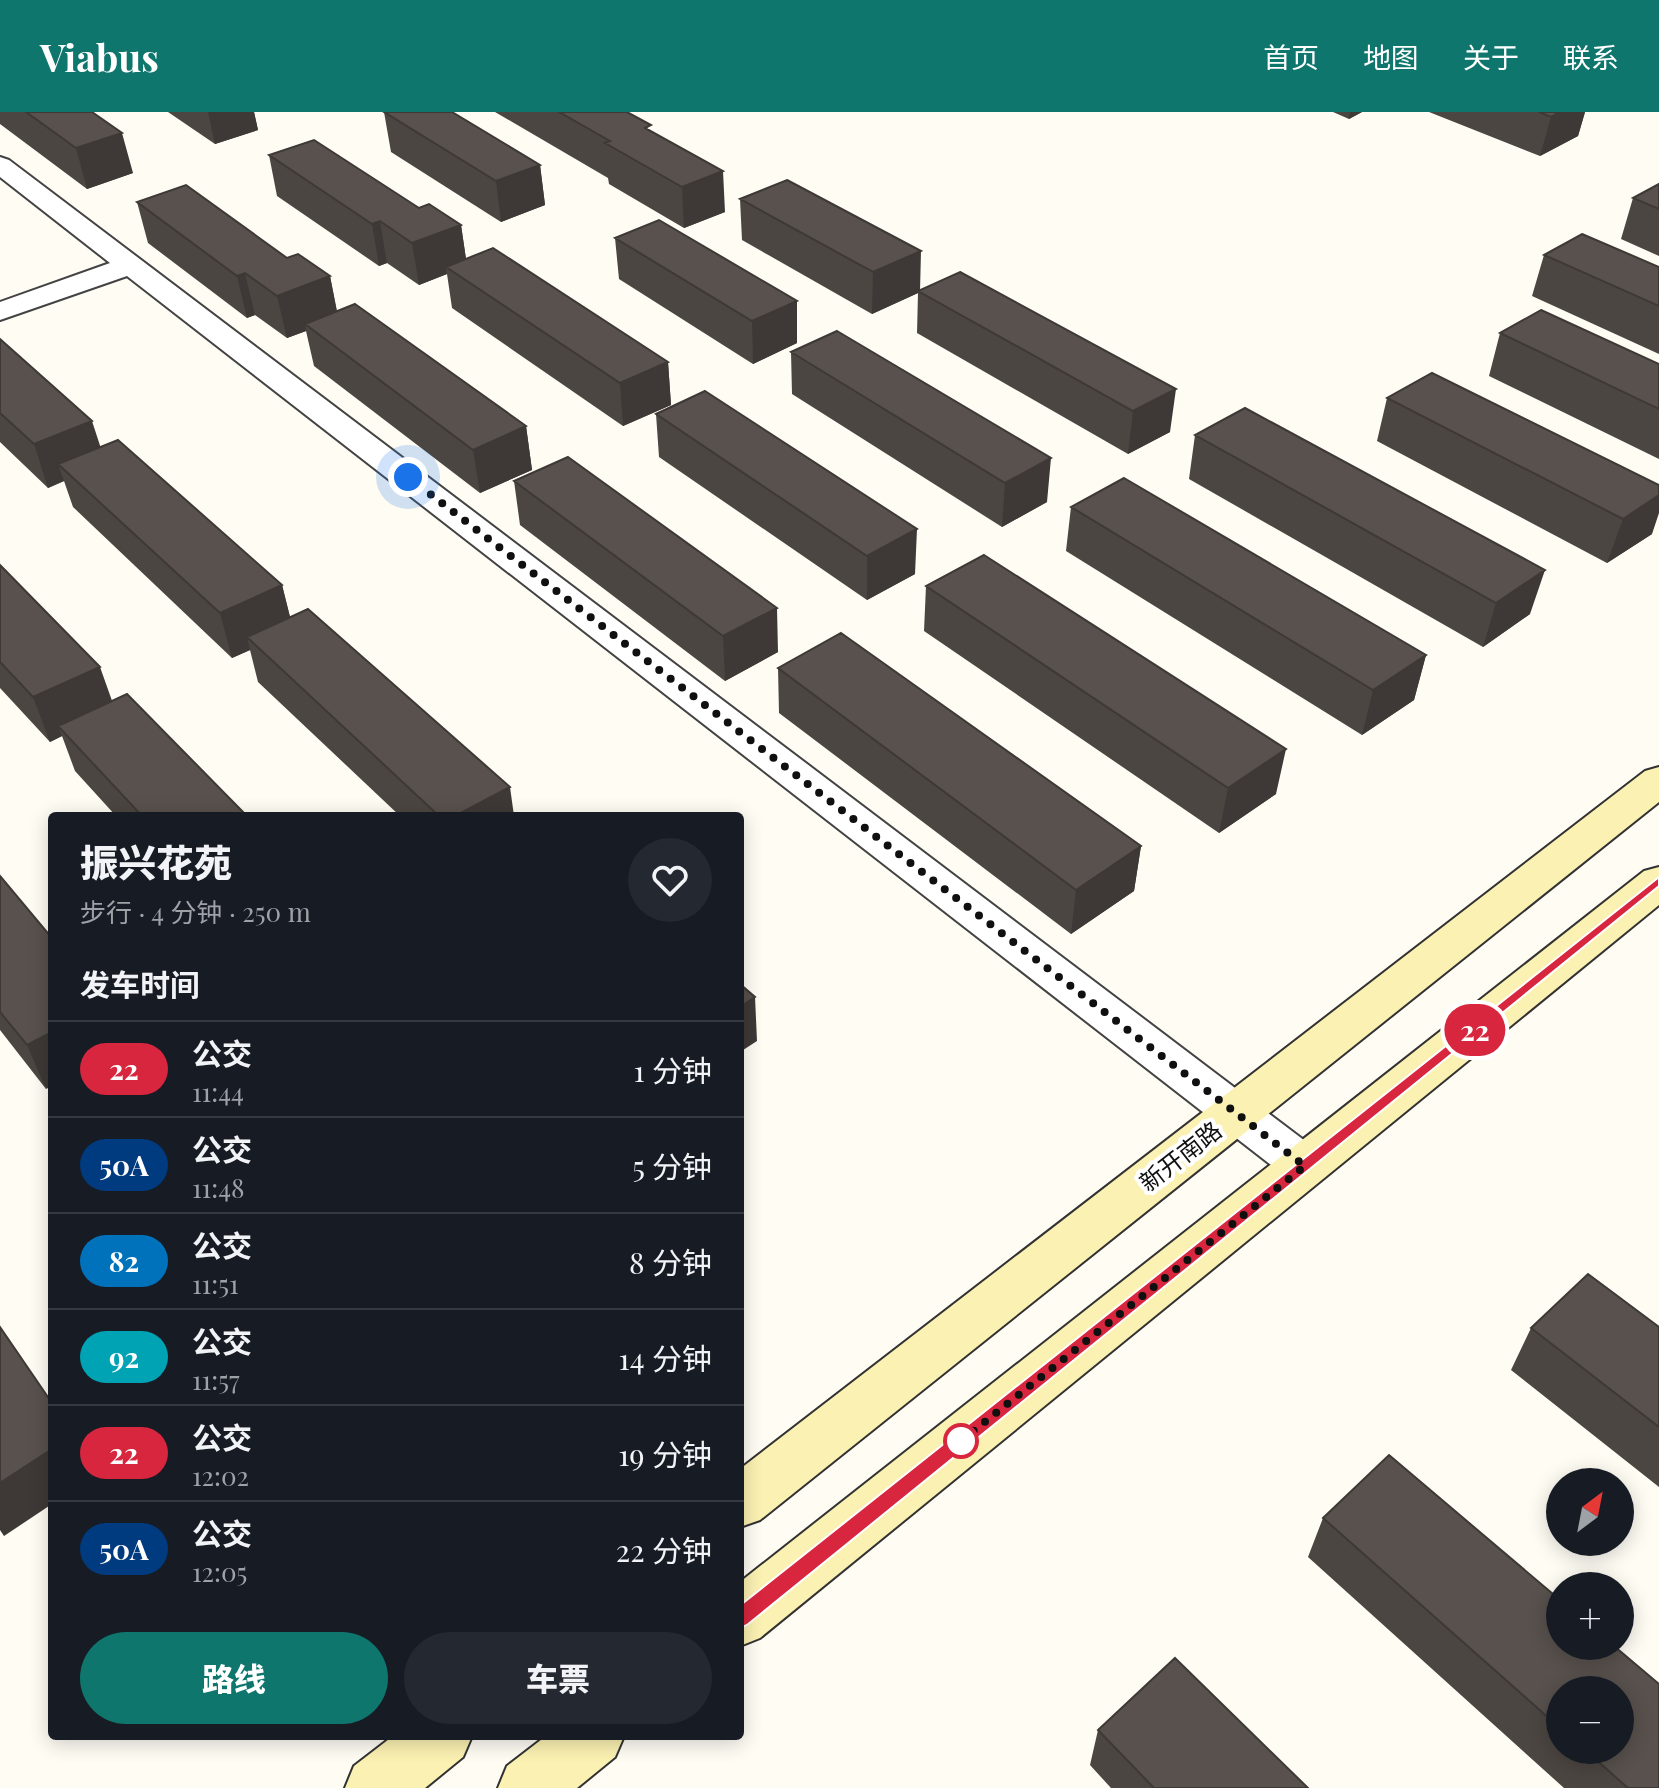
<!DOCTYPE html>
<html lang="zh">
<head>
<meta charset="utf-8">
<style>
	:root { --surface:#171b24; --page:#242831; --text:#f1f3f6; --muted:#9ea1a6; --line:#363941; --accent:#0f766e }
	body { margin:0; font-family:"Playfair Display","Noto Sans SC",serif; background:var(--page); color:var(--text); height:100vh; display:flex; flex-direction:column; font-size:30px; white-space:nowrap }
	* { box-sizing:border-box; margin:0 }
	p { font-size:26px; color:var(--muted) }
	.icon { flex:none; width:44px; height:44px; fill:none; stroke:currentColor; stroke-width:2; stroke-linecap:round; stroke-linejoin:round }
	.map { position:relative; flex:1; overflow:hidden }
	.sheet { position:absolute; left:48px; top:700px; width:696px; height:928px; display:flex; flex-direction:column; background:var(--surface); border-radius:8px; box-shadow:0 4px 20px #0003 }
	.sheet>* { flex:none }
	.badge { padding:0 16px; border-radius:26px; font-size:28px; line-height:52px }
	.needle { width:52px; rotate:32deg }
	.tools { position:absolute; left:1546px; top:1356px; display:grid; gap:16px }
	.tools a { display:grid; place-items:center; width:88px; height:88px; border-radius:50%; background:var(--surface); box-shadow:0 4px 20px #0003; font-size:40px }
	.you { position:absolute; width:40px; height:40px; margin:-20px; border:6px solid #fff; border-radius:50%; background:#1a73e8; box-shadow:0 0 0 12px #1a73e833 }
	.map>.badge { position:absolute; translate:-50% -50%; box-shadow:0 0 0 4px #fff }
	h2 { padding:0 32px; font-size:30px; line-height:72px }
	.round { display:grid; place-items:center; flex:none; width:84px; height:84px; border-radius:42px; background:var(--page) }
	.overview { display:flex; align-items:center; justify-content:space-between; height:136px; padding:0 32px }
	h1 { font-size:38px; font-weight:800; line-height:60px }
	.button { display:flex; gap:16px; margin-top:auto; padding:16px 32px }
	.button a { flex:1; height:92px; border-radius:48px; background:var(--accent); color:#fff; font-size:32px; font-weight:800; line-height:92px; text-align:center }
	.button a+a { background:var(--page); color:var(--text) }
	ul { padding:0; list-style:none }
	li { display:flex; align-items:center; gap:24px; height:96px; padding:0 32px; border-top:2px solid var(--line) }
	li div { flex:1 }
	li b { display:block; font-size:30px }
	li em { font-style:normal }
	li .badge { min-width:88px; font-weight:700; text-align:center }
	header { display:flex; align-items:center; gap:48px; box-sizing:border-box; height:112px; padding:0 40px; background:var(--accent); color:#fff }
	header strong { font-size:38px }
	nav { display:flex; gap:44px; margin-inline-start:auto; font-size:28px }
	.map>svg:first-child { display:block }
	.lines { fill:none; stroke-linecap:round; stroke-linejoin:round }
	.minor-casing { stroke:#434343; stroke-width:4 }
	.secondary-casing { stroke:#323232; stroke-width:4 }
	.minor { fill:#fff; fill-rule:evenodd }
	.secondary { fill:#fbf1b2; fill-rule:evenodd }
	.wall { fill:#4c4642; fill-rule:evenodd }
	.shaded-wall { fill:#3e3936 }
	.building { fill:#58514d; stroke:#3e3936; stroke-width:2 }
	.line { fill:#d7263d; stroke:#fff; stroke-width:2 }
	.walk { stroke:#101010; stroke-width:8; stroke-dasharray:0 14.4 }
	.stop-dot { fill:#fff; stroke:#d7263d; stroke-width:4 }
	.labels { text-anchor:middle; stroke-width:8; stroke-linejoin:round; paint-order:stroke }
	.street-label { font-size:24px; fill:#101010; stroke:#fff }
</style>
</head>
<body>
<header>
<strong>Viabus</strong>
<nav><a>首页</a><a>地图</a><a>关于</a><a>联系</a></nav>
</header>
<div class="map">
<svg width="1659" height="1676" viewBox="0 0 1659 1676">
	<rect width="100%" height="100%" fill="#fefcf3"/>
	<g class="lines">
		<defs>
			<path id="minor" d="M 0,45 L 9,48 L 1321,1041 L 1327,1054 L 1321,1067 L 1305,1072 L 1289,1067 L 127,164 L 0,208 L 0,190 L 110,151 L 0,65 Z"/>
			<path id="secondary" d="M 1659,655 L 1659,690 L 760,1408 L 740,1415 L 740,1357 L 1645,659 Z
				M 1659,755 L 1659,793 L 760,1526 L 740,1534 L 740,1470 L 1644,759 Z
				M 393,1624 L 472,1624 L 463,1645 L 425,1676 L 345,1676 L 354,1654 Z
				M 546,1624 L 624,1624 L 615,1645 L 577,1676 L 498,1676 L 507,1654 Z"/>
		</defs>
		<use href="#minor" class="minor-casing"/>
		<use href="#secondary" class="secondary-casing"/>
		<use href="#minor" class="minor"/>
		<use href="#secondary" class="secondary"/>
	</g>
	<path class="wall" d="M 0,0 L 92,0 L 133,61 L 87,77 L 0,12 Z
		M 168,0 L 254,0 L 258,18 L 215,32 Z
		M 384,0 L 540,53 L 545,93 L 501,110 L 391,40 Z
		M 495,0 L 627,0 L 651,19 L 725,100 L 684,116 L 609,72 L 608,66 Z
		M 1333,0 L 1362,0 L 1349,7 Z
		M 1429,0 L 1585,0 L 1578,24 L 1540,44 Z
		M 269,43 L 461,113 L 466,147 L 668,250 L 671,293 L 623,314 L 452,196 L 447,162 L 419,173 L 387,151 L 379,154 L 277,84 Z
		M 1659,72 L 1659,144 L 1621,127 L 1633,86 Z
		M 740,87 L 920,178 L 1170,320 L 1128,342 L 917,221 L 918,181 L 872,202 L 742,128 Z
		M 137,90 L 287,146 L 330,164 L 337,199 L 526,314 L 532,358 L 480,381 L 314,254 L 306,219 L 287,226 L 255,203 L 247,206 L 148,131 Z
		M 615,126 L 797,231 L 753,252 L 619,167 Z
		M 1544,143 L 1659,155 L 1659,242 L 1532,184 Z
		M 1500,221 L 1659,252 L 1659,347 L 1489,264 Z
		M 0,227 L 100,335 L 282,473 L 290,505 L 514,704 L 400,704 L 258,570 L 250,538 L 232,546 L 73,395 L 64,369 L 48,376 L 0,330 Z
		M 791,240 L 1047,390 L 1002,415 L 792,282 Z
		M 1387,286 L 1652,422 L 1607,451 L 1377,329 Z
		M 656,302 L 915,462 L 867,488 L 659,345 Z
		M 1195,323 L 1530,502 L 1483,535 L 1189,367 Z
		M 514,369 L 778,540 L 725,569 L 520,413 Z
		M 1071,395 L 1426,543 L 1414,588 L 1362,623 L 1066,439 Z
		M 0,453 L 112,589 L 247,704 L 116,704 L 75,659 L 62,624 L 50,630 L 0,576 Z
		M 926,474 L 1276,682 L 1219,721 L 924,519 Z
		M 778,556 L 1141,734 L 1134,779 L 1071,822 L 779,601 Z
		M 0,764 L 46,977 L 0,918 Z
		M 1659,1215 L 1659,1375 L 1511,1258 L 1531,1216 Z
		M 1389,1343 L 1560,1488 L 1560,1534 L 1614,1534 L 1659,1572 L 1659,1676 L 1564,1676 L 1308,1445 L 1323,1406 ZM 1560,1578 L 1620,1578 L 1620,1638 L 1560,1638 Z
		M 1098,1618 L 1308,1676 L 1111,1676 L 1090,1653 Z"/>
	<path class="shaded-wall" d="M 208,0 L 254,0 L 258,18 L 215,32 Z
		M 1350,0 L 1362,0 L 1349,7 Z
		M 1559,0 L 1585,0 L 1578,24 L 1540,44 L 1551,5 Z
		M 122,21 L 133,61 L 87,77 L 76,36 Z
		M 540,53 L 545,93 L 501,110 L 496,69 Z
		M 723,59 L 725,100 L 684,116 L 682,75 Z
		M 380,109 L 387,151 L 379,154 L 372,112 Z
		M 461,113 L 467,154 L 446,155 L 447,162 L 419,173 L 412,131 Z
		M 921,139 L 920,180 L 918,179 L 918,181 L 872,202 L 873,160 Z
		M 245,161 L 255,203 L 247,206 L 237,164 Z
		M 330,164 L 338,206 L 305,212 L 306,219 L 287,226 L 277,184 Z
		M 797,189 L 797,231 L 753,252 L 752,209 Z
		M 668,250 L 671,293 L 623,314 L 620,271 Z
		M 1176,277 L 1170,320 L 1128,342 L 1133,299 Z
		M 92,309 L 106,352 L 58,352 L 64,369 L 48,376 L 34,332 Z
		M 526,314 L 532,358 L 480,381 L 473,338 Z
		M 1051,346 L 1047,390 L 1002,415 L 1005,371 Z
		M 1659,383 L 1659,401 L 1652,422 L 1607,451 L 1623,407 Z
		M 917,417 L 915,462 L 867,488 L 867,444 Z
		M 1545,458 L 1530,502 L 1483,535 L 1496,491 Z
		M 282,473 L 293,517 L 247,525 L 250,538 L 232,546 L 220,501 Z
		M 777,496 L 778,540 L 725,569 L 723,524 Z
		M 1426,543 L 1414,588 L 1362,623 L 1373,578 Z
		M 100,555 L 116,600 L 58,614 L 62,624 L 50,630 L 33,585 Z
		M 1286,637 L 1276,682 L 1219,721 L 1228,676 Z
		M 510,675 L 514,704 L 455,704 Z
		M 1141,734 L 1134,779 L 1071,822 L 1076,778 Z
		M 755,885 L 757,929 L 740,940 L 740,895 Z
		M 52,920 L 52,974 L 46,977 L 27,933 Z
		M 52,1337 L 52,1392 L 4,1424 L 0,1418 L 0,1371 Z"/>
	<path class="building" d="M 26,0 L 92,0 L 122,21 L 76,36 Z
		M 384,0 L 452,0 L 540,53 L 496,69 Z
		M 559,0 L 627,0 L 651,13 L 645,16 L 723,59 L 682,75 L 605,31 L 610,29 Z
		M 1539,0 L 1559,0 L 1551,5 Z
		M 314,28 L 419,96 L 429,92 L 461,113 L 412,131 L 380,109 L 372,112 L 269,43 Z
		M 787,68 L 921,139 L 873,160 L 740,87 Z
		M 1659,72 L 1659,97 L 1633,86 Z
		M 186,73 L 287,146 L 298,142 L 330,164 L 277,184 L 245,161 L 237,164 L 137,90 Z
		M 659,108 L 797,189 L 752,209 L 615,126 Z
		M 1582,122 L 1659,155 L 1659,194 L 1544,143 Z
		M 493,136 L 668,250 L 620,271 L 446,155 Z
		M 960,160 L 1176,277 L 1133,299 L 918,179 Z
		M 355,192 L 526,314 L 473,338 L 305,212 Z
		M 1541,198 L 1659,252 L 1659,297 L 1500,221 Z
		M 837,219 L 1051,346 L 1005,371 L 791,240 Z
		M 0,227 L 92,309 L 34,332 L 0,301 Z
		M 1432,261 L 1659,373 L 1659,383 L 1623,407 L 1387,286 Z
		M 705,279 L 917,417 L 867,444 L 656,302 Z
		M 1245,296 L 1545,458 L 1496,491 L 1195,323 Z
		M 118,328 L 282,473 L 220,501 L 58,352 Z
		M 568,345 L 777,496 L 723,524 L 514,369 Z
		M 1124,366 L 1426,543 L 1373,578 L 1071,395 Z
		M 984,443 L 1286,637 L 1228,676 L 926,474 Z
		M 0,453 L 100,555 L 33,585 L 0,550 Z
		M 308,497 L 510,675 L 455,704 L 439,704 L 247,525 Z
		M 841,521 L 1141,734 L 1076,778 L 778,556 Z
		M 127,582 L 247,704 L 142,704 L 58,614 Z
		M 0,764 L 52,826 L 52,920 L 27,933 L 0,900 Z
		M 740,872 L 755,885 L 740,895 Z
		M 1588,1162 L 1659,1215 L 1659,1315 L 1531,1216 Z
		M 0,1215 L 52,1291 L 52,1337 L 0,1371 Z
		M 1389,1343 L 1560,1488 L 1560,1534 L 1614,1534 L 1659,1572 L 1659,1676 L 1628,1676 L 1585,1638 L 1620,1638 L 1620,1578 L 1560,1578 L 1560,1616 L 1323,1406 Z
		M 1175,1546 L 1308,1676 L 1154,1676 L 1098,1618 Z"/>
	<path class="line" d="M 1659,765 L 1659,774 L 747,1513 L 740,1516 L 733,1513 L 730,1506 L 733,1499 Z"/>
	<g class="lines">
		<path class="walk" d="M 408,365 L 1305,1054 L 961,1329"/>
	</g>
	<circle class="stop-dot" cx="961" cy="1329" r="16"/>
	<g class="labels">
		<g class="street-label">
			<text transform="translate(1181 1045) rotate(-38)" y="8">新开南路</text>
		</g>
	</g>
</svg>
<div class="tools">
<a><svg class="needle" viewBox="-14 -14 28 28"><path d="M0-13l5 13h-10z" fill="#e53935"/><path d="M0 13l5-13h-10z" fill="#9ea1a6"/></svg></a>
<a>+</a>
<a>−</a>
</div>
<div class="you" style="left:408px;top:365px"></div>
<b class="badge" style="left:1475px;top:918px;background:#d7263d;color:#fff">22</b>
<section class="sheet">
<div class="overview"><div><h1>振兴花苑</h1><p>步行 · 4 分钟 · 250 m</p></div><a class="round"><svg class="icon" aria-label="heart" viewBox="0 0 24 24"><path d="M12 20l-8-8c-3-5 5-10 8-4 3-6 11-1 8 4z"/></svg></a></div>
<h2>发车时间</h2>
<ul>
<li><span class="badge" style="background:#d7263d;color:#fff">22</span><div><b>公交</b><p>11:44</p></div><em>1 分钟</em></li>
<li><span class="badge" style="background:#003b80;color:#fff">50A</span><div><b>公交</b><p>11:48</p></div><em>5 分钟</em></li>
<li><span class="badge" style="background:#0072bc;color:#fff">82</span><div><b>公交</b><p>11:51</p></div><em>8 分钟</em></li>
<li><span class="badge" style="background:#00a3b4;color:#fff">92</span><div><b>公交</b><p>11:57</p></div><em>14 分钟</em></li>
<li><span class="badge" style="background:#d7263d;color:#fff">22</span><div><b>公交</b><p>12:02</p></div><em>19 分钟</em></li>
<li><span class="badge" style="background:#003b80;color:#fff">50A</span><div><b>公交</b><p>12:05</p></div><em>22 分钟</em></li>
</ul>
<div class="button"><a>路线</a><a>车票</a></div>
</section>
</div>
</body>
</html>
